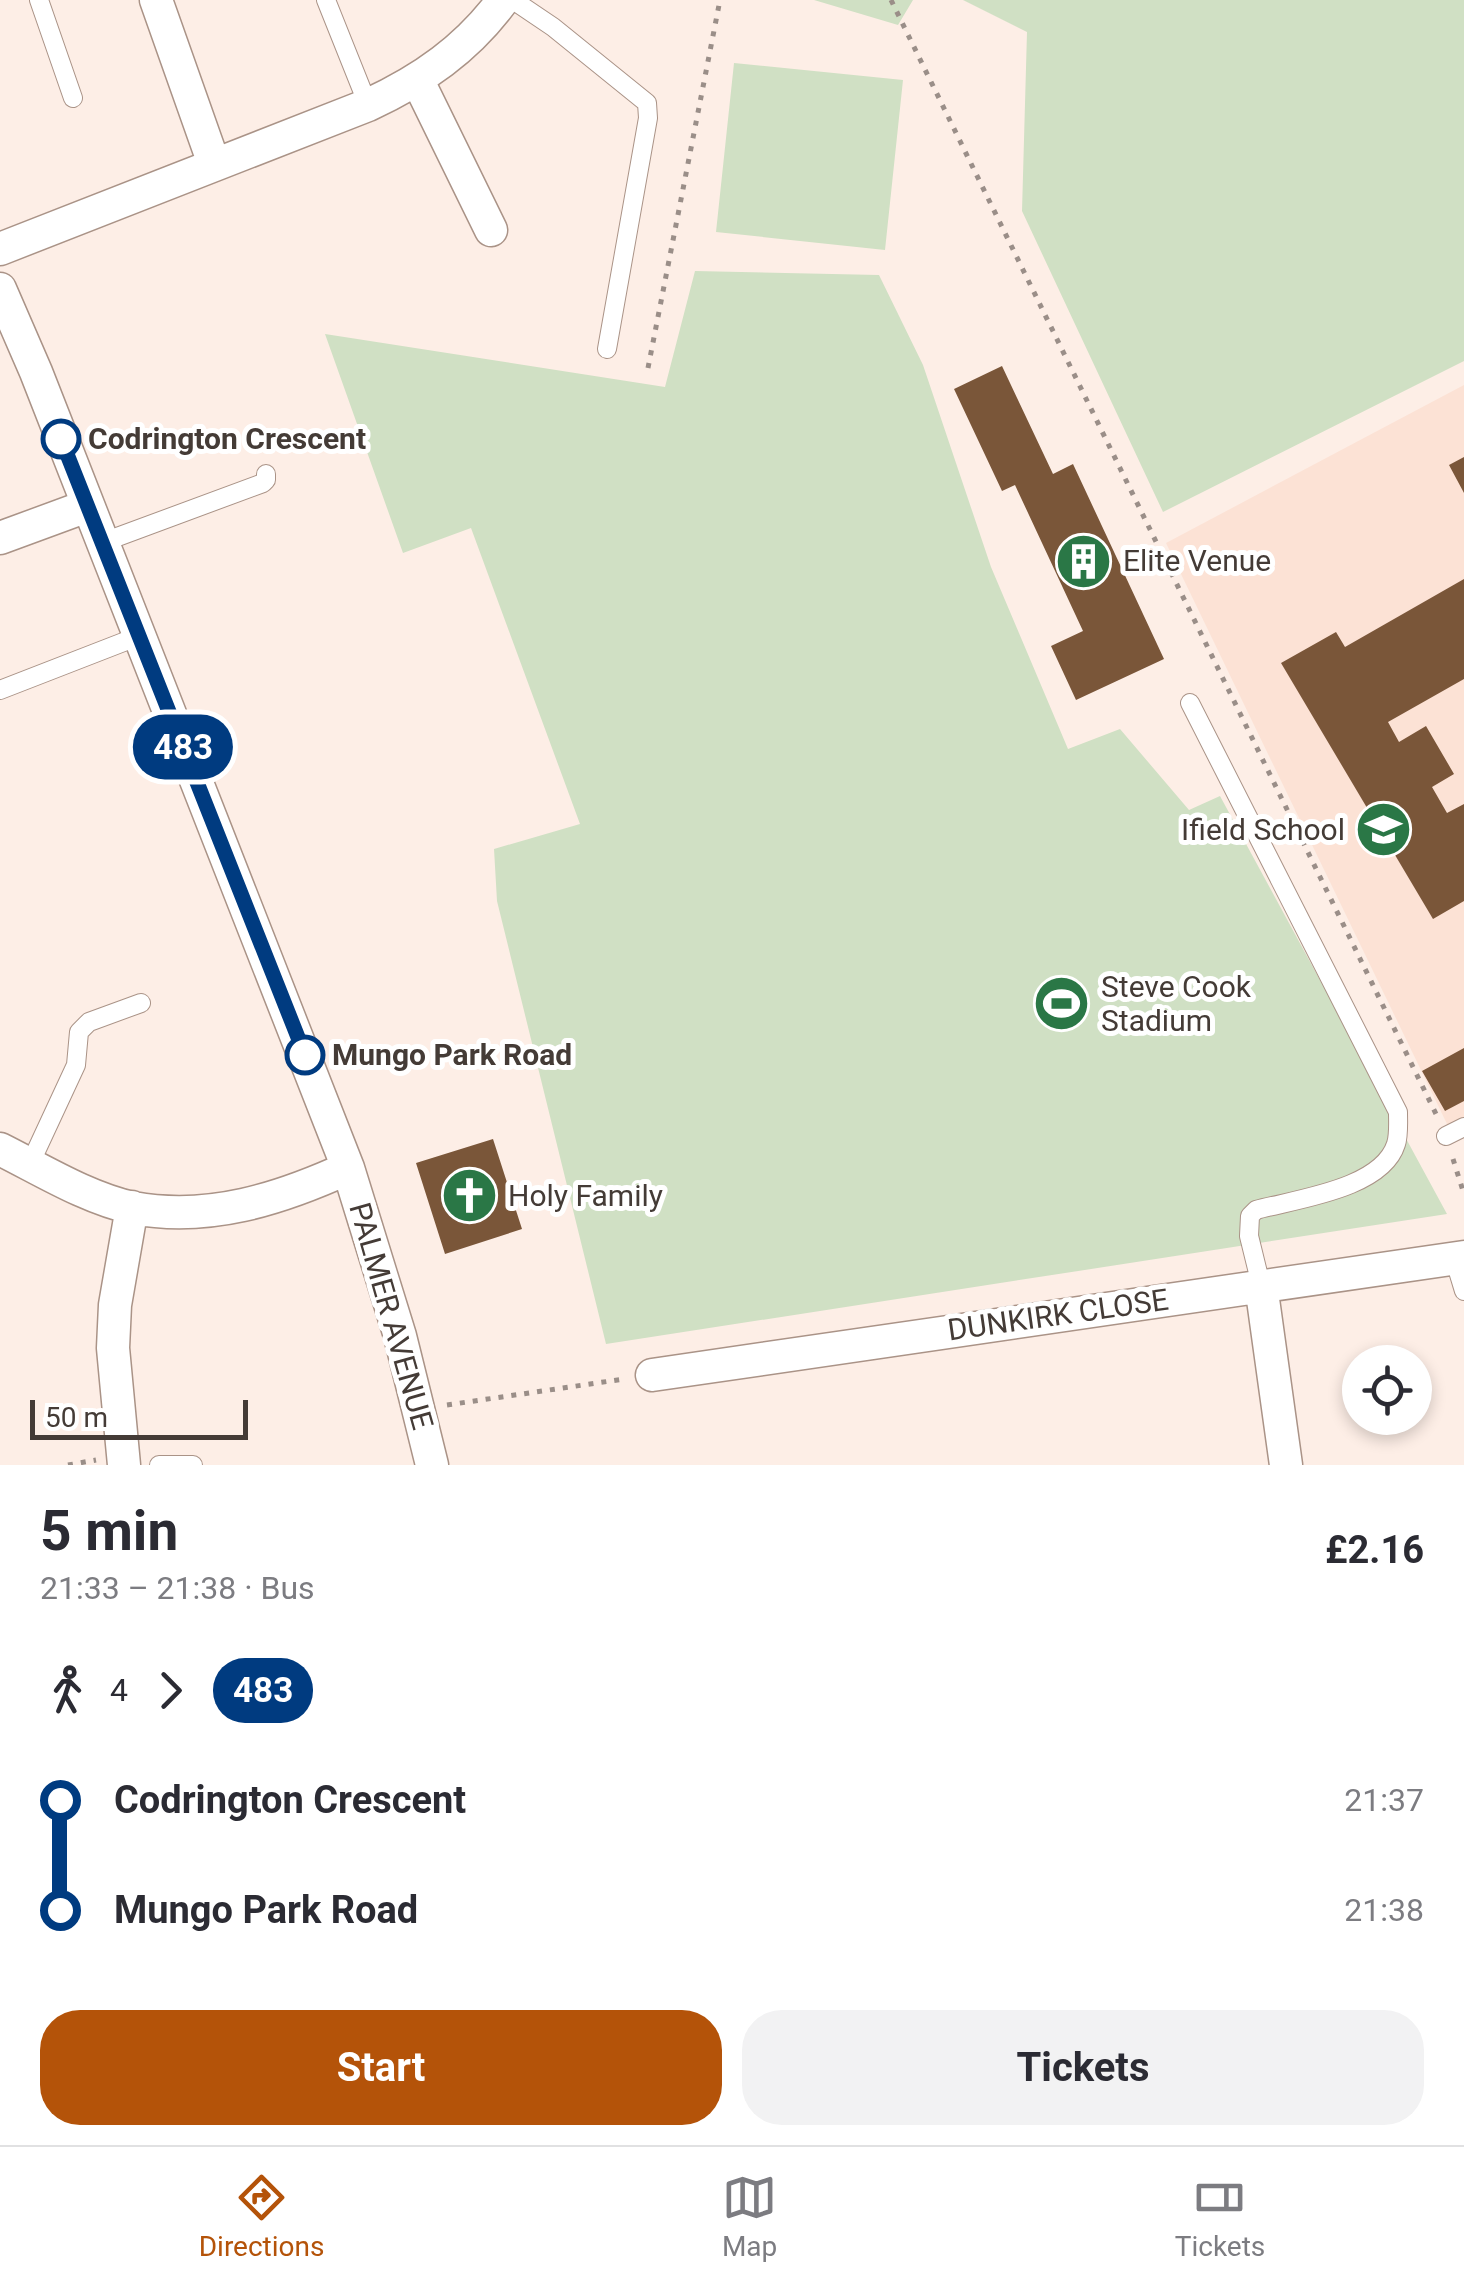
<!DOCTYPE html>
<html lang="en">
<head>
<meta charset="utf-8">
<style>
	:root { --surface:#fff; --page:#f2f2f3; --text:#2b2b33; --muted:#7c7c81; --line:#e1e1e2; --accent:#b45309 }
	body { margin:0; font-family:Roboto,sans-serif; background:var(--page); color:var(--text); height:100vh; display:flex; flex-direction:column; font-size:38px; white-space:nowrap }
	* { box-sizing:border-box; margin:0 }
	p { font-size:32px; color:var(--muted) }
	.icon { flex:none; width:55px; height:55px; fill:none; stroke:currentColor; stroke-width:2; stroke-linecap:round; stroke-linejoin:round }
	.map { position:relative; height:1465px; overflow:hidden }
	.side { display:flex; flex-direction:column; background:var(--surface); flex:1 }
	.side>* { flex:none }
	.badge { padding:0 20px; border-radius:32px; font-size:35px; line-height:65px }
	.controls { position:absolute; left:1342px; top:1345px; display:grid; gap:20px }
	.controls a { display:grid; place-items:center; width:90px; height:90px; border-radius:50%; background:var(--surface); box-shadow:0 5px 15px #0003; font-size:50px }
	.scale { position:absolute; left:30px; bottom:25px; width:218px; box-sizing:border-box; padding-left:10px; border:5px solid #443b36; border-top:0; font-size:28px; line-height:35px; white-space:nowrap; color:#443b36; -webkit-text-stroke:8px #fff; paint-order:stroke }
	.map>.badge { position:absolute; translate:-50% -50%; box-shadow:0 0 0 5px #fff }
	.legs { display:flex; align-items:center; gap:15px; height:110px; padding:0 40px; font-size:32px }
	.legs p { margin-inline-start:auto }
	.overview { display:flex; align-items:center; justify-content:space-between; height:170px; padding:0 40px }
	h1 { font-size:55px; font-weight:700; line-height:75px }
	.cta { display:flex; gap:20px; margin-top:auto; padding:20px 40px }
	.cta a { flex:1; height:115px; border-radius:40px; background:var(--accent); color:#fff; font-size:40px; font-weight:700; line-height:115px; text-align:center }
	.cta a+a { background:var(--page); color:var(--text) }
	ul { padding:0 40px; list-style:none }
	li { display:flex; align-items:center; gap:35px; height:110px; font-size:38px }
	li i { display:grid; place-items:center; width:15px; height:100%; margin:0 12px; background:currentColor }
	li i::after { content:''; width:25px; height:25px; margin:-12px; border:8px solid; border-radius:50%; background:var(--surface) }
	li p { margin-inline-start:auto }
	li:first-child i { background:linear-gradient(#0000 50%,currentColor 0) }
	li:last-child i { background:linear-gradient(currentColor 50%,#0000 0) }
	.menu { display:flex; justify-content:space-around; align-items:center; height:140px; border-top:2px solid var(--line); background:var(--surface); font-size:28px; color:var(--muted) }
	.menu a { display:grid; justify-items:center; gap:5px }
	.menu .active { color:var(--accent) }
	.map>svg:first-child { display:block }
	.built { fill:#fce2d5 }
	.green { fill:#d0e0c4 }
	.building { fill:#7a5639 }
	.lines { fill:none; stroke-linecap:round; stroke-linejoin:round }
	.lane-casing { stroke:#aa9387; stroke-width:20 }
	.street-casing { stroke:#aa9387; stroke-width:35 }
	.path { stroke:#9a8e88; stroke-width:5; stroke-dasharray:5 8; stroke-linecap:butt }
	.lane { stroke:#fff; stroke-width:18 }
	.street { stroke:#fff; stroke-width:32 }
	.line-1-casing { stroke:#fff; stroke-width:22 }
	.line-1 { stroke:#003b80; stroke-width:15 }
	.stop-1-dot { fill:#fff; stroke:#003b80; stroke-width:5 }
	.labels { text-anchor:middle; stroke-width:10; stroke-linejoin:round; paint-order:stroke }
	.stop-label { font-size:30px; font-weight:bold; fill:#443b36; stroke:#fff; text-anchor:start }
	.poi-label { font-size:30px; fill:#443b36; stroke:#fff; text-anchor:start }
	.street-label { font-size:30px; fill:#443b36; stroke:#fff }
</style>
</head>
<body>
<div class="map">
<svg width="1464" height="1465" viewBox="0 0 1464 1465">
	<rect width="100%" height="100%" fill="#fdeee6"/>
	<path class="built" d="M 1464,385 L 1464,1118 L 1448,1126 L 1166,543 Z"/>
	<path class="green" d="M 814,0 L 913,0 L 898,25 Z
		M 963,0 L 1464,0 L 1464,361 L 1163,512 L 1022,211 L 1027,32 Z
		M 734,63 L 903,80 L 885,250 L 716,232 Z
		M 695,271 L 879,275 L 923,365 L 991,567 L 1068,749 L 1120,729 L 1189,810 L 1220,796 L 1447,1214 L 606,1344 L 497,901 L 494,849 L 580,824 L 471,528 L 403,553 L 325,334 L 665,387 Z"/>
	<path class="building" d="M 1002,366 L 1053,474 L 1073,464 L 1164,659 L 1076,700 L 1051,646 L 1083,631 L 1015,485 L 1002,491 L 954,389 Z
		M 1464,457 L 1464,493 L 1449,465 Z
		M 1464,579 L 1464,679 L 1388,722 L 1399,742 L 1426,726 L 1454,774 L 1432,787 L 1447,813 L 1464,804 L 1464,901 L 1433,919 L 1281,663 L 1336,632 L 1345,647 Z
		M 1464,1048 L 1464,1101 L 1445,1111 L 1422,1071 Z
		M 493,1139 L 522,1229 L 445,1254 L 416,1163 Z"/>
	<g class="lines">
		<defs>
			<path id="lane" d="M 39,0 L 73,98
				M 326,0 L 368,105
				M 513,0 L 553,27 L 647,103 L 648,118 L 607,349
				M 101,543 L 263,483 L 266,480 L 266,474
				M 0,690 L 139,636
				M 1190,703 L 1398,1112 C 1398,1123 1399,1135 1396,1144 C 1382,1189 1296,1199 1256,1210 L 1250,1216 L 1249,1236 L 1261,1285
				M 1446,1136 L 1464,1127
				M 30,1164 L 76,1065 L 79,1032 L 89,1022 L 141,1003
				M 1454,1258 L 1464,1291
				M 159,1465 L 193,1465"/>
			<path id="street" d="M 156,0 L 214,164
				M 418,81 L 491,230
				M 0,249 L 368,105 C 422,80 467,49 503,0
				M 0,289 L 36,372 L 348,1168 L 400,1336 L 432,1465
				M 0,538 L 87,506
				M 0,1149 C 42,1170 87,1198 133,1208 C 209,1222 280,1199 348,1168
				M 1261,1285 L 1286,1465
				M 652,1375 L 1464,1257
				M 124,1465 L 113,1348 L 115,1305 L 132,1207"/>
		</defs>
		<use href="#lane" class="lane-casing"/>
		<use href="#street" class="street-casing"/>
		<path class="path" d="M 891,0 L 1437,1116
			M 648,368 L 720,0
			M 1453,1159 L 1464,1194
			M 447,1405 L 624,1379
			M 68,1465 L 96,1460"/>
		<use href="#lane" class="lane"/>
		<use href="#street" class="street"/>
	</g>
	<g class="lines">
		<defs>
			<path id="line-1" d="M 61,439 L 305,1055"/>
		</defs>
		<use href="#line-1" class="line-1-casing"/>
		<use href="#line-1" class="line-1"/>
	</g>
	<defs>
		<symbol id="building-disc" viewBox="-11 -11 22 22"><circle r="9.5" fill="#2a7746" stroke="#fff"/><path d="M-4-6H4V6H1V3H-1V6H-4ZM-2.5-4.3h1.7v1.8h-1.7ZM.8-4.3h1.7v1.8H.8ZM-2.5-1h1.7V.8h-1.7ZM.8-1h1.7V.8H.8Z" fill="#fff"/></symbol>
		<symbol id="school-disc" viewBox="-11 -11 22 22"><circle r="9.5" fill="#2a7746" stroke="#fff"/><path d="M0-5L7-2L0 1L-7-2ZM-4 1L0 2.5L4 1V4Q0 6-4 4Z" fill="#fff"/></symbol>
		<symbol id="stadium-disc" viewBox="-11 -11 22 22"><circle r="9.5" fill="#2a7746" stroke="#fff"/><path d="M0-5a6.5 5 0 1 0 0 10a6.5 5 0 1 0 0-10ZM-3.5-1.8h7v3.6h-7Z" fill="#fff"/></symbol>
		<symbol id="church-disc" viewBox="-11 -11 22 22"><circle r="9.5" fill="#2a7746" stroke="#fff"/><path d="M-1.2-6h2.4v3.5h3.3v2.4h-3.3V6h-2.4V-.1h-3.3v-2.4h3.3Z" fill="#fff"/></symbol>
	</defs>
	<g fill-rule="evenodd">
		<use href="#building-disc" x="1052" y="530" width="63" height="63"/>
		<use href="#school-disc" x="1352" y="798" width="63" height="63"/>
		<use href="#stadium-disc" x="1030" y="972" width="63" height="63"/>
		<use href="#church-disc" x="438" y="1164" width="63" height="63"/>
	</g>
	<g class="stop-1-dot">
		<circle cx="61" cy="439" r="18"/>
		<circle cx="305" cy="1055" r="18"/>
	</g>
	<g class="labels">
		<g class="stop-label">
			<text x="88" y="449">Codrington Crescent</text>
			<text x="332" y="1065">Mungo Park Road</text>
		</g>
		<g class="poi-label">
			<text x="1123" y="571">Elite Venue</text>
			<text x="1345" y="840" text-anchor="end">Ifield School</text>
			<text x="1101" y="997">Steve Cook<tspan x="1101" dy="34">Stadium</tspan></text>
			<text x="508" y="1206">Holy Family</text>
		</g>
		<g class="street-label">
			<text transform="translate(1058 1315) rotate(-8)" y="10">DUNKIRK CLOSE</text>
			<text transform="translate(391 1316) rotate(74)" y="10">PALMER AVENUE</text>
		</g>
	</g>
</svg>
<div class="controls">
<a><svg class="icon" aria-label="locate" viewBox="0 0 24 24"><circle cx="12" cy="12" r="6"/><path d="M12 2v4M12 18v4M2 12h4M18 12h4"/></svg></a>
</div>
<div class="scale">50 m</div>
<b class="badge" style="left:183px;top:747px;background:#003b80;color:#fff">483</b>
</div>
<section class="side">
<div class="overview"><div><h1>5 min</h1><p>21:33 – 21:38 · Bus</p></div><b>£2.16</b></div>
<div class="legs"><svg class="icon" aria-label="walk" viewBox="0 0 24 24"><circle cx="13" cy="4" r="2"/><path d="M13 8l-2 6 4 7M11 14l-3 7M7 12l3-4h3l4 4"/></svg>4<svg class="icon" aria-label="forward" viewBox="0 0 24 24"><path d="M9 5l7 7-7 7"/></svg><b class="badge" style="background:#003b80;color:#fff">483</b></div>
<ul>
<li><i style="color:#003b80"></i><b>Codrington Crescent</b><p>21:37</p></li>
<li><i style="color:#003b80"></i><b>Mungo Park Road</b><p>21:38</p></li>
</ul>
<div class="cta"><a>Start</a><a>Tickets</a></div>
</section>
<nav class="menu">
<a class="active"><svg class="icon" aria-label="directions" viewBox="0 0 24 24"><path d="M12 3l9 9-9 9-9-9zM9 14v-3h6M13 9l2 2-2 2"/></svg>Directions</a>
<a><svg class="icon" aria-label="map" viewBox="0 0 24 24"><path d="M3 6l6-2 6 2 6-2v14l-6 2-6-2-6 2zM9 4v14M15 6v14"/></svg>Map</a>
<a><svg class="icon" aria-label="tickets" viewBox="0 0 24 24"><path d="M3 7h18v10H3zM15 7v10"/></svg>Tickets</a>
</nav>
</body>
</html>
